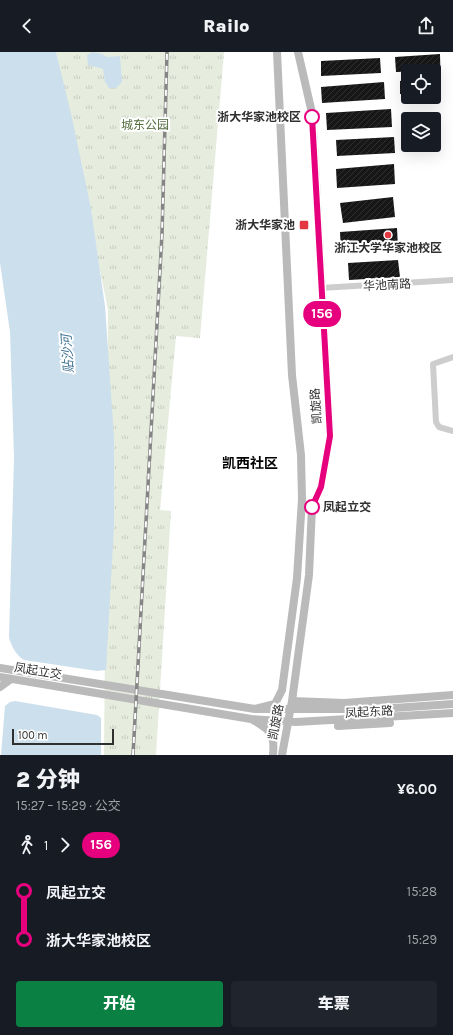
<!DOCTYPE html>
<html lang="zh">
<head>
<meta charset="utf-8">
<style>
	:root { --surface:#171b24; --page:#20242c; --text:#f1f3f6; --muted:#9ea1a6; --accent:#0b8043 }
	body { margin:0; font-family:Karla,"Noto Sans SC",sans-serif; background:var(--page); color:var(--text); height:100vh; display:flex; flex-direction:column; font-size:15px; white-space:nowrap }
	* { box-sizing:border-box; margin:0 }
	p { font-size:13px; color:var(--muted) }
	.icon { flex:none; width:22px; height:22px; fill:none; stroke:currentColor; stroke-width:2; stroke-linecap:round; stroke-linejoin:round }
	.map { position:relative; height:703px; overflow:hidden }
	.details { display:flex; flex-direction:column; background:var(--surface); flex:1 }
	.details>* { flex:none }
	.badge { padding:0 8px; border-radius:13px; font-size:14px; line-height:26px }
	.controls { position:absolute; left:401px; top:12px; display:grid; gap:8px }
	.controls a { display:grid; place-items:center; width:40px; height:40px; border-radius:4px; background:var(--surface); box-shadow:0 4px 16px #0002; font-size:20px }
	.scale { position:absolute; left:12px; bottom:10px; width:102px; box-sizing:border-box; padding-left:4px; border:2px solid #303030; border-top:0; font-size:11px; line-height:14px; white-space:nowrap; color:#303030; -webkit-text-stroke:3px #fff; paint-order:stroke }
	.map>.badge { position:absolute; translate:-50% -50%; box-shadow:0 0 0 2px #fff }
	.legs { display:flex; align-items:center; gap:6px; height:44px; padding:0 16px; font-size:13px }
	.legs p { margin-inline-start:auto }
	.headline { display:flex; align-items:center; justify-content:space-between; height:68px; padding:0 16px }
	h1 { font-size:22px; font-weight:800; line-height:30px }
	.action { display:flex; gap:8px; margin-top:auto; padding:8px 16px }
	.action a { flex:1; height:46px; border-radius:4px; background:var(--accent); color:#fff; font-size:16px; font-weight:800; line-height:46px; text-align:center }
	.action a+a { background:var(--page); color:var(--text) }
	ul { padding:0 16px; list-style:none }
	li { display:flex; align-items:center; gap:14px; height:48px; font-size:15px }
	li i { display:grid; place-items:center; width:6px; height:100%; margin:0 5px; background:currentColor }
	li i::after { content:''; width:10px; height:10px; margin:-5px; border:3px solid; border-radius:50%; background:var(--surface) }
	li p { margin-inline-start:auto }
	li:first-child i { background:linear-gradient(#0000 50%,currentColor 0) }
	li:last-child i { background:linear-gradient(currentColor 50%,#0000 0) }
	header { display:flex; justify-content:space-between; align-items:center; height:52px; padding:0 16px; background:var(--surface); font-size:18px; font-weight:800 }
	.map>svg:first-child { display:block }
	.grass { fill:url(#grass-tufts) }
	.water { fill:#ccdfec }
	.building { fill:url(#building-hatch) }
	.lines { fill:none; stroke-linecap:round; stroke-linejoin:round }
	.street { stroke:#cdcdcd; stroke-width:6 }
	.secondary { stroke:#bababa; stroke-width:8 }
	.rail-casing { stroke:#858585; stroke-width:3.5 }
	.rail { stroke:#fff; stroke-width:2; stroke-dasharray:6; stroke-linecap:butt }
	.line-1-casing { stroke:#fff; stroke-width:9 }
	.line-1 { stroke:#e6007e; stroke-width:6 }
	.stop-1-dot { fill:#fff; stroke:#e6007e; stroke-width:2 }
	.poi-dot { fill:#e33742; stroke:#fff; stroke-width:1.5 }
	.labels { text-anchor:middle; stroke-width:4; stroke-linejoin:round; paint-order:stroke }
	.stop-label { font-size:12px; font-weight:bold; fill:#303030; stroke:#fff; text-anchor:end }
	.park-label { font-size:12px; fill:#536c3e; stroke:#fff }
	.poi-label { font-size:12px; font-weight:bold; fill:#303030; stroke:#fff; text-anchor:end }
	.street-label { font-size:12px; fill:#303030; stroke:#fff }
	.water-label { font-size:13px; font-style:italic; fill:#3f7192; stroke:#fff }
	.quarter-label { font-size:14px; font-weight:bold; fill:#000; stroke:#fff }
</style>
</head>
<body>
<header><svg class="icon" aria-label="back" viewBox="0 0 24 24"><path d="M15 5l-7 7 7 7"/></svg>Railo<svg class="icon" aria-label="share" viewBox="0 0 24 24"><path d="M12 15V3M7 8l5-5 5 5M5 13v7h14v-7"/></svg></header>
<div class="map">
<svg width="453" height="703" viewBox="0 0 453 703">
	<defs>
		<pattern id="grass-tufts" width="24" height="20" patternUnits="userSpaceOnUse"><rect width="24" height="20" fill="#e6eddf"/><path d="M3 7l-1-3M5 7V3M7 7l1-3M15 17l-1-3M17 17v-4M19 17l1-3" fill="none" stroke="#c6ccc0"/></pattern>
		<pattern id="building-hatch" width="6" height="6" patternUnits="userSpaceOnUse"><rect width="6" height="6" fill="#171717"/><path d="M-1 1l2-2M0 6l6-6M5 7l2-2" fill="none" stroke="#303030"/></pattern>
	</defs>
	<rect width="100%" height="100%" fill="#fff"/>
	<path class="grass" d="M 56,0 L 224,0 L 200,286 L 176,284 L 160,458 L 171,459 L 156,703 L 104,703 L 108,258 Z"/>
	<path class="water" d="M 0,0 L 56,0 L 72,66 L 91,157 L 105,254 L 114,385 L 114,474 L 106,618 L 97,619 L 24,608 C 16,603 12,595 9,586 L 14,405 L 10,280 L 0,211 Z
		M 93,0 L 102,2 L 107,5 L 120,4 L 122,30 L 116,36 L 109,36 L 105,30 L 103,17 L 88,13 L 87,3 Z
		M 15,649 L 97,663 L 101,666 L 101,703 L 1,703 L 5,654 L 10,650 Z"/>
	<path class="building" d="M 440,2 L 441,42 L 434,42 L 434,19 L 396,20 L 395,5 Z
		M 380,6 L 381,21 L 321,24 L 321,9 Z
		M 408,28 L 408,42 L 400,42 L 400,29 Z
		M 384,30 L 385,47 L 322,51 L 321,35 Z
		M 391,57 L 392,75 L 327,78 L 326,61 Z
		M 394,85 L 395,101 L 337,104 L 336,88 Z
		M 394,112 L 395,132 L 337,136 L 336,117 Z
		M 393,145 L 395,165 L 343,171 L 340,151 Z
		M 397,176 L 398,196 L 341,200 L 340,180 Z
		M 398,208 L 400,225 L 349,228 L 348,211 Z"/>
	<g class="lines">
		<path class="street" d="M 321,236 L 453,228
			M 453,305 L 433,312 L 436,370 L 439,375 L 453,379"/>
		<path class="secondary" d="M 0,616 L 255,657 L 379,657 L 453,652
			M 0,625 L 251,667 L 296,670 L 453,661
			M 0,635 L 11,627
			M 292,649 L 344,651 L 453,643
			M 255,657 L 275,652 L 282,638 L 297,526 L 302,447 L 301,403 L 292,323 L 277,0
			M 253,668 C 271,678 275,682 273,703
			M 338,674 L 390,671
			M 282,703 L 292,649 L 309,523 L 312,455 L 321,435 L 330,384 L 313,76 L 312,61 L 298,0"/>
		<defs>
			<path id="rail" d="M 133,703 L 162,182 L 167,0"/>
		</defs>
		<use href="#rail" class="rail-casing"/>
		<use href="#rail" class="rail"/>
	</g>
	<g class="lines">
		<defs>
			<path id="line-1" d="M 312,455 L 321,435 L 330,384 L 312,65"/>
		</defs>
		<use href="#line-1" class="line-1-casing"/>
		<use href="#line-1" class="line-1"/>
	</g>
	<g class="stop-1-dot">
		<circle cx="312" cy="65" r="7"/>
		<circle cx="312" cy="455" r="7"/>
	</g>
	<g class="poi-dot">
		<rect x="299" y="168" width="10" height="10" rx="2"/>
		<circle cx="388" cy="183" r="4"/>
	</g>
	<g class="labels">
		<g class="stop-label">
			<text x="301" y="69">浙大华家池校区</text>
			<text x="323" y="459" text-anchor="start">凤起立交</text>
		</g>
		<g class="park-label">
			<text x="145" y="77">城东公园</text>
		</g>
		<g class="poi-label">
			<text x="295" y="177">浙大华家池</text>
			<text x="388" y="200" text-anchor="middle">浙江大学华家池校区</text>
		</g>
		<g class="street-label">
			<text transform="translate(387 233) rotate(-3)" y="4">华池南路</text>
			<text transform="translate(316 354) rotate(-94)" y="4">凯旋路</text>
			<text transform="translate(38 619) rotate(9)" y="4">凤起立交</text>
			<text transform="translate(369 660) rotate(-3)" y="4">凤起东路</text>
			<text transform="translate(276 670) rotate(-79)" y="4">凯旋路</text>
		</g>
		<g class="water-label">
			<text transform="translate(67 302) rotate(-94)" y="5">贴沙河</text>
		</g>
		<g class="quarter-label">
			<text x="250" y="416">凯西社区</text>
		</g>
	</g>
</svg>
<div class="controls">
<a><svg class="icon" aria-label="locate" viewBox="0 0 24 24"><circle cx="12" cy="12" r="6"/><path d="M12 2v4M12 18v4M2 12h4M18 12h4"/></svg></a>
<a><svg class="icon" aria-label="layers" viewBox="0 0 24 24"><path d="M12 4l9 5-9 5-9-5zM3 14l9 5 9-5"/></svg></a>
</div>
<div class="scale">100 m</div>
<b class="badge" style="left:322px;top:262px;background:#e6007e;color:#fff">156</b>
</div>
<section class="details">
<div class="headline"><div><h1>2 分钟</h1><p>15:27 – 15:29 · 公交</p></div><b>¥6.00</b></div>
<div class="legs"><svg class="icon" aria-label="walk" viewBox="0 0 24 24"><circle cx="13" cy="4" r="2"/><path d="M13 8l-2 6 4 7M11 14l-3 7M7 12l3-4h3l4 4"/></svg>1<svg class="icon" aria-label="forward" viewBox="0 0 24 24"><path d="M9 5l7 7-7 7"/></svg><b class="badge" style="background:#e6007e;color:#fff">156</b></div>
<ul>
<li><i style="color:#e6007e"></i><b>凤起立交</b><p>15:28</p></li>
<li><i style="color:#e6007e"></i><b>浙大华家池校区</b><p>15:29</p></li>
</ul>
<div class="action"><a>开始</a><a>车票</a></div>
</section>
</body>
</html>
